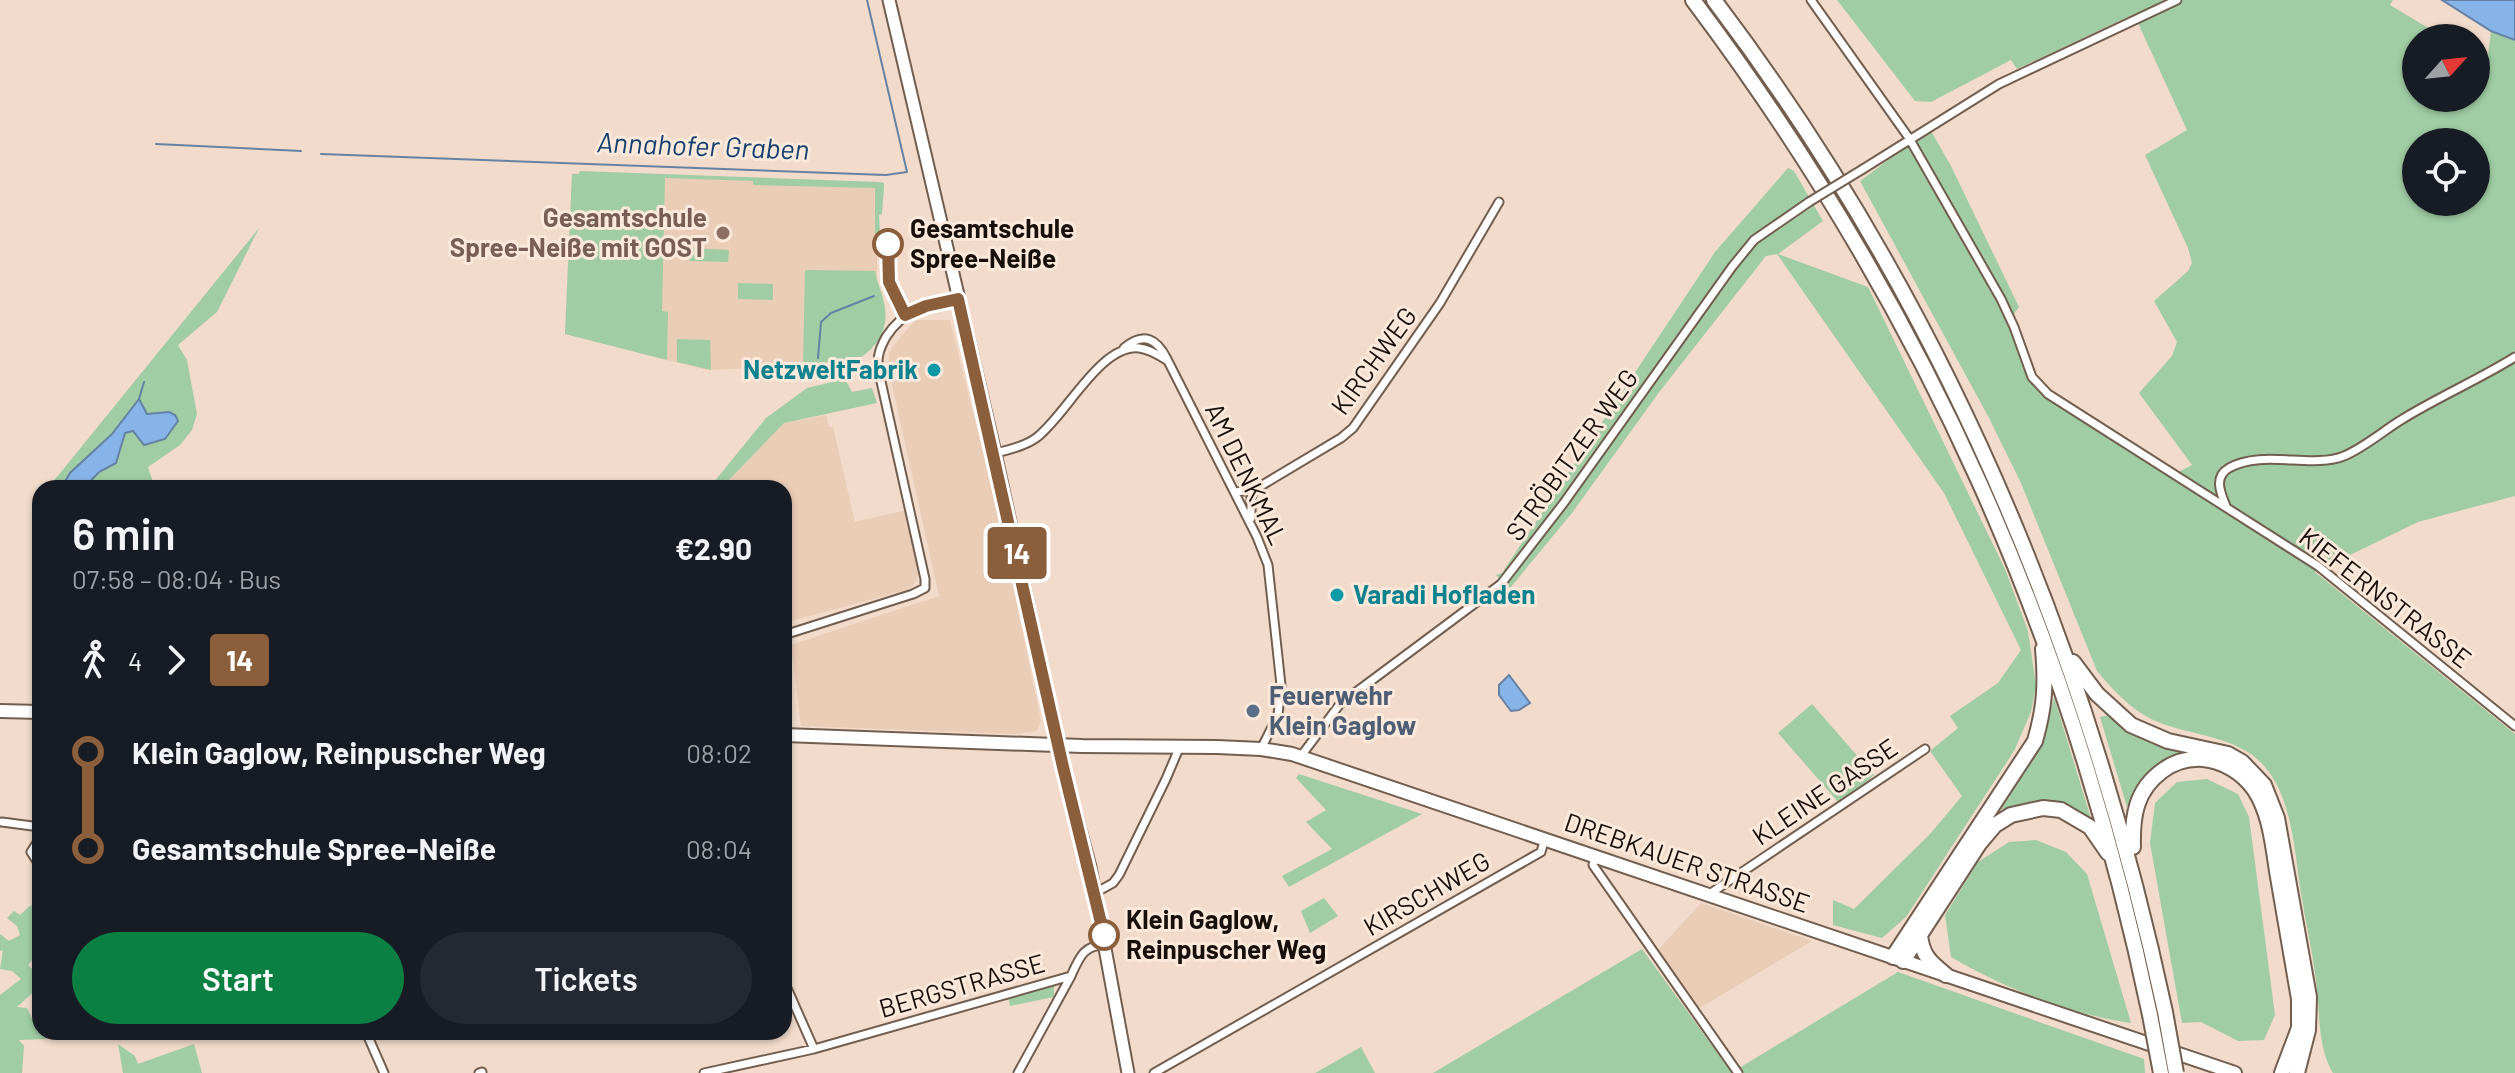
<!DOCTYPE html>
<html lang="en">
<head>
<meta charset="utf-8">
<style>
	:root { --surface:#171b24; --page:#242831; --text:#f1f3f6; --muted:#9ea1a6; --accent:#0b8043 }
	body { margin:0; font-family:Barlow,sans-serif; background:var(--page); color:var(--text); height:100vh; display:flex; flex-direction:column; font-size:30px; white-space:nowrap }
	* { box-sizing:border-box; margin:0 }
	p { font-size:26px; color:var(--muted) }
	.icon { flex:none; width:44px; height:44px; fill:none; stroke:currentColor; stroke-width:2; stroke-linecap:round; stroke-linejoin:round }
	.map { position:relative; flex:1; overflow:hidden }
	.sheet { position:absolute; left:32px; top:480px; width:760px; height:560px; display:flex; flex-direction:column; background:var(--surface); border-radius:24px; box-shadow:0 2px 6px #0004 }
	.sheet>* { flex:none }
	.badge { padding:0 16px; border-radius:6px; font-size:28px; line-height:52px }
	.needle { width:52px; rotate:63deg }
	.controls { position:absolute; left:2402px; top:24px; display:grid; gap:16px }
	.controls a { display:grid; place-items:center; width:88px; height:88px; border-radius:50%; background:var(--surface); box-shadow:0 2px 6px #0004; font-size:40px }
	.map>.badge { position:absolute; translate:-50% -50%; box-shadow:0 0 0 4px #fff }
	.legs { display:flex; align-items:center; gap:12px; height:88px; padding:0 40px; font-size:26px }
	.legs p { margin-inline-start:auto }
	.overview { display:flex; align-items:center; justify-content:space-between; height:136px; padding:0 40px }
	h1 { font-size:44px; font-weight:600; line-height:60px }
	.button { display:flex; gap:16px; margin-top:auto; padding:16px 40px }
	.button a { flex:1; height:92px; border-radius:48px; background:var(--accent); color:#fff; font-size:32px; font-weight:600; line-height:92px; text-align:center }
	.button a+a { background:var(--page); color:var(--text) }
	ul { padding:0 40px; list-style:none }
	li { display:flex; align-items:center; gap:28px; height:96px; font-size:30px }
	li i { display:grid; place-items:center; width:12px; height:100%; margin:0 10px; background:currentColor }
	li i::after { content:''; width:20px; height:20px; margin:-10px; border:6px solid; border-radius:50%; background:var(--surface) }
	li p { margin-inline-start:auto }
	li:first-child i { background:linear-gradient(#0000 50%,currentColor 0) }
	li:last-child i { background:linear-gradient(currentColor 50%,#0000 0) }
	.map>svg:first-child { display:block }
	.built { fill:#eacdb7 }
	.green { fill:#a0cda3; fill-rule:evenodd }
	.water { fill:#87b4e8; stroke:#6582a5; stroke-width:2 }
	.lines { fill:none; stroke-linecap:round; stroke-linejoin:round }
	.stream { stroke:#6582a5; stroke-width:2 }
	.minor-casing { stroke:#725e4f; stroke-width:11 }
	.secondary-casing { stroke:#725e4f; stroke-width:15 }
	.primary-casing { stroke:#725e4f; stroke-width:16 }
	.motorway-casing { stroke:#725e4f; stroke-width:18 }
	.minor { stroke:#fff; stroke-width:7 }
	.secondary { stroke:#fff; stroke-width:11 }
	.primary { stroke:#fff; stroke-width:12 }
	.motorway { stroke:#fff; stroke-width:14 }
	.minor-bridge-casing { stroke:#725e4f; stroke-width:11; stroke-linecap:butt }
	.motorway-bridge-casing { stroke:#725e4f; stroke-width:18; stroke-linecap:butt }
	.minor-bridge { stroke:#fff; stroke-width:7 }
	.motorway-bridge { stroke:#fff; stroke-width:14 }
	.line-1-casing { stroke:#fff; stroke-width:18 }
	.line-1 { stroke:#8b5e3c; stroke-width:12 }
	.education-dot { fill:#8d6e63; stroke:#fce9db; stroke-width:3 }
	.stop-1-dot { fill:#fff; stroke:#8b5e3c; stroke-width:4 }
	.culture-dot { fill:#0f9aa8; stroke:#fce9db; stroke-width:3 }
	.service-dot { fill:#5c6f8a; stroke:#fce9db; stroke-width:3 }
	.labels { text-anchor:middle; stroke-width:6; stroke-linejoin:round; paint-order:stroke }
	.education-label { font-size:26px; font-weight:bold; fill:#785e54; stroke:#fce9db; text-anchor:end }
	.stop-label { font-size:26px; font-weight:bold; fill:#170f09; stroke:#fce9db; text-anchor:start }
	.street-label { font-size:26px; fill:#170f09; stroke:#fce9db }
	.culture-label { font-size:26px; font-weight:bold; fill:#0d838f; stroke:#fce9db; text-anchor:end }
	.service-label { font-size:26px; font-weight:bold; fill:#4e5e75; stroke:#fce9db; text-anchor:start }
	.water-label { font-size:28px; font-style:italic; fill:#134171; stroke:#fce9db }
</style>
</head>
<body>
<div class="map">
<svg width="2515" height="1073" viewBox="0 0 2515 1073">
	<rect width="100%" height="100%" fill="#f2dbca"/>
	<path class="built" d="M 572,173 L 877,186 L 877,280 L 839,291 L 809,366 L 707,370 L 565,334 Z
		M 915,320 L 950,320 L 997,508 L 1041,721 L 1036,731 L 1015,734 L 801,726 L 791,645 L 939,596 L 888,367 L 889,353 L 893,346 Z
		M 826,415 L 829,427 L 833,427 L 855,522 L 907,510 L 919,569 L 917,580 L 910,589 L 784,623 L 784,488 L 721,488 L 784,423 Z
		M 1701,903 L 1812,941 L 1698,1009 L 1658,950 Z"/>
	<path class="green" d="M 1837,0 L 2163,0 L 2135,18 L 2132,15 L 2017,69 L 2011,60 L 1931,102 L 1915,101 Z
		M 2181,0 L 2393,0 L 2390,5 L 2445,38 L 2416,38 L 2416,98 L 2476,98 L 2476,58 L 2487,64 L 2491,31 L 2515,40 L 2515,496 L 2418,522 L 2315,572 L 2515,734 L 2515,1073 L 2333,1073 C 2318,1048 2320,1018 2317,990 C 2314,959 2307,929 2302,899 C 2295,859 2294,809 2271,775 C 2245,735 2197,738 2158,722 C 2133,712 2114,691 2097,671 L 2021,483 L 1988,416 L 1860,181 L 1910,144 L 1999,300 L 2030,379 L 2047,396 L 2171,476 L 2192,465 L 2139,393 L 2172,356 L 2177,342 L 2154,301 L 2188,271 L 2192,263 L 2188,248 L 2145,155 L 2187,130 L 2138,23 ZM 2416,142 L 2476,142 L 2476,202 L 2416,202 Z
		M 1931,131 L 1951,166 L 2019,307 L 2012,317 L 1914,142 Z
		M 1788,168 L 1794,171 L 1823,221 L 1778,254 L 1868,287 L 2005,569 L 2028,631 L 2036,686 L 2031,712 L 2014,751 L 1906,917 L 1882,938 L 1833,925 L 1833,900 L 1854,909 L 1930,834 L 1962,796 L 1930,751 L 1958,728 L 1950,716 L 1998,683 L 2021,650 L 1944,493 L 1777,254 L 1766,256 L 1660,391 L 1572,513 L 1510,588 L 1496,575 L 1502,573 L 1715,252 Z
		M 580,171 L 879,182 L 884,183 L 884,187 L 882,214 L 879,215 L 881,250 L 875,250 L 875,188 L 753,185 L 753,181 L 665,178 L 662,311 L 668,312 L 667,360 L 565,334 L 572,174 L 579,174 Z
		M 259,228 L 217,312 L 178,345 L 187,360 L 197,414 L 192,430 L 180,445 L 148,467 L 155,488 L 84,488 L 99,472 L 116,463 L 125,433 L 169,412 L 147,414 L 139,400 L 112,434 L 64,485 L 68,488 L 48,488 Z
		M 690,248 L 729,250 L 728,262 L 690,261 Z
		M 805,270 L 875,271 C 877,284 884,296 885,308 C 891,354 841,368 809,381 L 808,366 L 803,366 Z
		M 738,283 L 773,284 L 773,300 L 738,299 Z
		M 677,339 L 710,340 L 711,370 L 677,362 Z
		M 845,379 L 852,392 L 872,388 L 877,403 L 784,423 L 721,488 L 709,488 L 766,418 L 807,388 Z
		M 2054,697 L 2092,822 C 2062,797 2035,799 1999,810 L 2045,736 Z
		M 1812,704 L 1874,775 L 1840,804 L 1778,733 Z
		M 2109,715 L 2143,738 L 2183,752 L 2144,777 L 2127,807 L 2100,717 Z
		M 1299,774 L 1422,814 L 1289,887 L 1282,876 L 1332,849 L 1306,822 L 1326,810 L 1296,778 Z
		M 2207,779 L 2238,794 L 2249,817 L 2275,1015 L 2264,1040 L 2238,1041 L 2201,1022 L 2182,1023 L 2150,843 L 2155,803 L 2177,782 Z
		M 2036,840 L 2066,852 L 2087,874 L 2131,1023 C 2072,1015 2002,987 1951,957 L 1945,915 L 1978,862 L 2009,842 Z
		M 1324,898 L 1338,916 L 1310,933 L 1301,911 Z
		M 31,905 L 40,917 L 40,952 L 28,965 L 32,969 L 40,963 L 40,990 L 39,987 L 17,1007 L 27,1008 L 32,1018 L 40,1020 L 40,1032 L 45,1032 L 47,1039 L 19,1040 L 24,1046 L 22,1073 L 0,1073 L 0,995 L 21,979 L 12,971 L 0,969 L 3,950 L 0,951 L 0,934 L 9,941 L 20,935 L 17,926 L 7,918 L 14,911 L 20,915 Z
		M 1642,949 L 1732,1073 L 1433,1073 Z
		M 1898,972 L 2144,1059 L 2145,1073 L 1742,1073 L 1739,1068 Z
		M 1054,983 L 1054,997 L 1010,1006 L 1008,995 Z
		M 118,1044 L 135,1056 L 138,1064 L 194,1044 L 202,1073 L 123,1073 Z
		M 1361,1047 L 1375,1073 L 1315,1073 Z"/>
	<path class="water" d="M 2442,0 L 2515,0 L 2515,40 L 2491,31 Z
		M 139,399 L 147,414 L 169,412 L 175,415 L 178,421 L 165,439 L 144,445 L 133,431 L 125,433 L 116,463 L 99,472 L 84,488 L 68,488 L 63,485 L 70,473 L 112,434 Z
		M 1509,675 L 1530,703 L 1519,710 L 1511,711 L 1499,695 L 1499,685 Z"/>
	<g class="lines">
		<path class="stream" d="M 156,144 L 301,151
			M 321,154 L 886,175 L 907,172 L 867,0
			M 818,358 L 821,322 L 831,313 L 874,296
			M 139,399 L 144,382"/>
		<defs>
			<path id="minor" d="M 1811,0 L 1909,138 L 2001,299 L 2014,327 L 2032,377 L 2048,394 L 2318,566 L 2515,726
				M 1863,169 L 1999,84 L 2177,0
				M 1124,348 C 1144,331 1157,339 1167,359
				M 995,453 C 1009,450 1025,446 1036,438 C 1065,417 1100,344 1139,348 C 1149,349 1159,355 1168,361 L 1257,537 L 1268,565 L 1281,685 L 1278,715 L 1261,749
				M 1235,492 L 1254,490 L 1341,438 L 1353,428 L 1440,303 L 1499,202
				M 2226,506 C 2221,494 2213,477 2229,468 C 2262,449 2312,469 2344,456 C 2365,447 2383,431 2401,420 C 2438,397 2478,380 2515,357
				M 1251,518 L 1251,498 L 1254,490
				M 784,635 L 913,594 L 925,588 L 925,579 L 878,368 C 877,356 880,348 886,337 C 904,309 927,305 958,299
				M 1301,756 L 1340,704 L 1501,584 L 1563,504 L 1732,267 L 1754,240 L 1809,202
				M 2,822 L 40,827
				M 40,838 L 31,852 L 40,866
				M 1595,856 L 1593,865 L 1738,1073
				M 1095,893 L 1113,883 L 1119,875 L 1166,779 L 1180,746
				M 1708,895 L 1925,749
				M 787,988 L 814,1049
				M 366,1032 L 384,1073
				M 479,1073 L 482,1072
				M 704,1073 L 814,1049 L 1071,976 C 1079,958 1084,944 1106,945
				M 1018,1073 L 1071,976
				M 1154,1073 L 1541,852 L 1545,838"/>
			<path id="secondary" d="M 889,0 L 995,453 L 1063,767 L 1090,867 L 1128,1073"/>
			<path id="primary" d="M 0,711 L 40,712
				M 784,735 L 1082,746 L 1217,747 L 1261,749 L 1292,754 L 2235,1073"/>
			<path id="motorway" d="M 1693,0 C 1925,309 2071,636 2150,1015
				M 1714,0 C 1943,302 2086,642 2165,1012
				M 2073,662 L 2097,694 L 2131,725 L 2168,741 L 2228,754 L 2242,762 L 2264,785 L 2277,818 L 2309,997 L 2308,1030 L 2297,1073
				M 2133,847 C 2132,816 2136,790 2162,771 C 2174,762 2188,758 2203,759 C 2223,761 2242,772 2254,789 C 2271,814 2273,848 2278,877 C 2285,918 2292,958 2299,999 L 2299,1028 L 2282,1073
				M 1920,935 C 1922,956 1931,963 1946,975
				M 1893,957 L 2035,741 C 2045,706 2046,684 2043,649
				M 1903,961 L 1979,844 L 1995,825 L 2011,815 L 2043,808 L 2061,810 L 2090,827 L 2108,853"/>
		</defs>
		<use href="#minor" class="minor-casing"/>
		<use href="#secondary" class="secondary-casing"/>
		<use href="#primary" class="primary-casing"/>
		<use href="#motorway" class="motorway-casing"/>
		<use href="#minor" class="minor"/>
		<use href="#secondary" class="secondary"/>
		<use href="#primary" class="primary"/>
		<use href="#motorway" class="motorway"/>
		<defs>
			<path id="minor-bridge" d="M 1809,202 L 1863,169"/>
			<path id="motorway-bridge" d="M 2165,1012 L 2176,1073
				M 2150,1015 L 2161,1073"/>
		</defs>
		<use href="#minor-bridge" class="minor-bridge-casing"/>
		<use href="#motorway-bridge" class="motorway-bridge-casing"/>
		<use href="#minor-bridge" class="minor-bridge"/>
		<use href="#motorway-bridge" class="motorway-bridge"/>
	</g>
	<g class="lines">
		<defs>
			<path id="line-1" d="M 888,244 L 889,282 L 905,315 L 926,306 L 958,299 L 1063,767 L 1104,935"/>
		</defs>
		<use href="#line-1" class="line-1-casing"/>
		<use href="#line-1" class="line-1"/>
	</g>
	<circle class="education-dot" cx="723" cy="233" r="8"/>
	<g class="stop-1-dot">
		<circle cx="888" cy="244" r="14"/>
		<circle cx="1104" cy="935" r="14"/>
	</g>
	<g class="culture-dot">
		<circle cx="934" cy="370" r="8"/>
		<circle cx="1337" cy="595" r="8"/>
	</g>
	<circle class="service-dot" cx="1253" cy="711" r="8"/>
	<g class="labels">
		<g class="education-label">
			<text x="707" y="227">Gesamtschule<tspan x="707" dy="30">Spree-Neiße mit GOST</tspan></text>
		</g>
		<g class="stop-label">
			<text x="910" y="238">Gesamtschule<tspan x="910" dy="30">Spree-Neiße</tspan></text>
			<text x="1126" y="929">Klein Gaglow,<tspan x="1126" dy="30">Reinpuscher Weg</tspan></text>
		</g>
		<g class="street-label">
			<text transform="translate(1374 361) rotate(-54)" y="9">KIRCHWEG</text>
			<text transform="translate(1572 455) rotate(-54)" y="9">STRÖBITZER WEG</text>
			<text transform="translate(1246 474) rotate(64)" y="9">AM DENKMAL</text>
			<text transform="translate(2385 598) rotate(38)" y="9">KIEFERNSTRASSE</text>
			<text transform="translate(1825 792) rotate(-34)" y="9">KLEINE GASSE</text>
			<text transform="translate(1687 863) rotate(19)" y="9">DREBKAUER STRASSE</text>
			<text transform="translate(1427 894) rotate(-30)" y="9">KIRSCHWEG</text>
			<text transform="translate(962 986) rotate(-16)" y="9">BERGSTRASSE</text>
		</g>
		<g class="culture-label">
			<text x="918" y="379">NetzweltFabrik</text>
			<text x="1353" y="604" text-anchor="start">Varadi Hofladen</text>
		</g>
		<g class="service-label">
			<text x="1269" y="705">Feuerwehr<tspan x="1269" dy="30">Klein Gaglow</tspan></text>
		</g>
		<g class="water-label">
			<text transform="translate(703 146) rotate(2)" y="10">Annahofer Graben</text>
		</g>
	</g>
</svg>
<div class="controls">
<a><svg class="needle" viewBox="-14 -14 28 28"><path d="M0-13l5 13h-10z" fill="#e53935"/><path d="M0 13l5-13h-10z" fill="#9ea1a6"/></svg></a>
<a><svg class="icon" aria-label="locate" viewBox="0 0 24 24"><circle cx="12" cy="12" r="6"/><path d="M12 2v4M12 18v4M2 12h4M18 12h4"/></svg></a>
</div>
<b class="badge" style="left:1017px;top:553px;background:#8b5e3c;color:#fff">14</b>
<section class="sheet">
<div class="overview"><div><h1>6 min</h1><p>07:58 – 08:04 · Bus</p></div><b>€2.90</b></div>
<div class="legs"><svg class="icon" aria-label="walk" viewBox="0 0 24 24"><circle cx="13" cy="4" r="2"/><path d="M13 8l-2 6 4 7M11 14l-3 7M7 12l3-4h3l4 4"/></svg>4<svg class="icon" aria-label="forward" viewBox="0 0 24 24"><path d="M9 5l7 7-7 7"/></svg><b class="badge" style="background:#8b5e3c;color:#fff">14</b></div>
<ul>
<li><i style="color:#8b5e3c"></i><b>Klein Gaglow, Reinpuscher Weg</b><p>08:02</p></li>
<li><i style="color:#8b5e3c"></i><b>Gesamtschule Spree-Neiße</b><p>08:04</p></li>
</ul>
<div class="button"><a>Start</a><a>Tickets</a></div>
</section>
</div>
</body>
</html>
